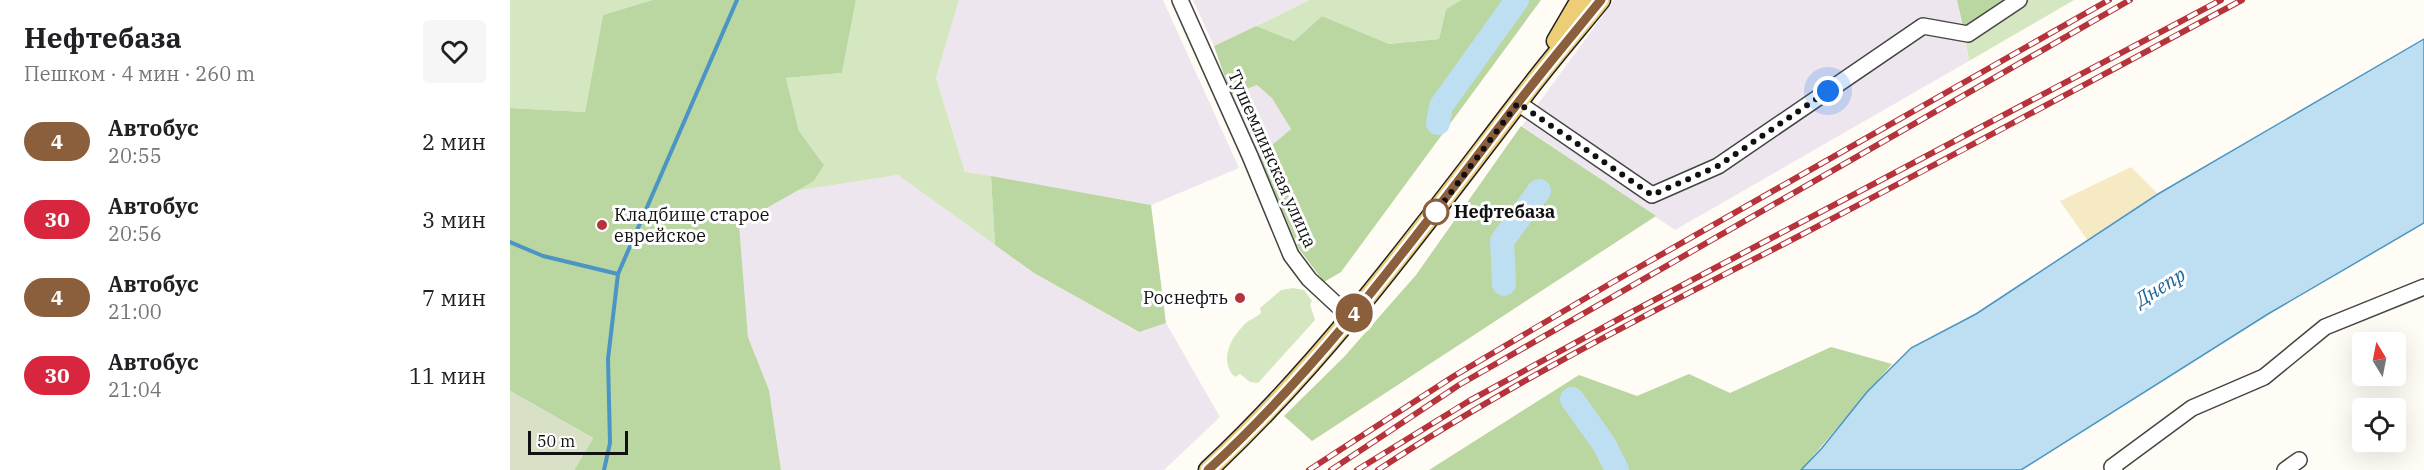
<!DOCTYPE html>
<html lang="ru">
<head>
<meta charset="utf-8">
<style>
	:root { --surface:#fff; --page:#f6f6f6; --text:#202124; --muted:#757577 }
	body { margin:0; font-family:"IBM Plex Serif",serif; background:var(--page); color:var(--text); height:100vh; display:flex; flex-direction:column; font-size:22px; white-space:nowrap }
	* { box-sizing:border-box; margin:0 }
	p { font-size:20px; color:var(--muted) }
	.icon { flex:none; width:33px; height:33px; fill:none; stroke:currentColor; stroke-width:2; stroke-linecap:round; stroke-linejoin:round }
	.map { position:relative; flex:1; overflow:hidden }
	.details { display:flex; flex-direction:column; background:var(--surface); width:510px }
	.details>* { flex:none }
	.badge { padding:0 12px; border-radius:20px; font-size:21px; line-height:39px }
	.needle { width:39px; rotate:350deg }
	.buttons { position:absolute; left:1842px; top:332px; display:grid; gap:12px }
	.buttons a { display:grid; place-items:center; width:54px; height:54px; border-radius:6px; background:var(--surface); box-shadow:0 6px 24px #0002; font-size:30px }
	.scale { position:absolute; left:18px; bottom:15px; width:100px; box-sizing:border-box; padding-left:6px; border:3px solid #111; border-top:0; font-size:16px; line-height:21px; white-space:nowrap; color:#111; -webkit-text-stroke:4px #fff; paint-order:stroke }
	.you { position:absolute; width:30px; height:30px; margin:-15px; border:4px solid #fff; border-radius:50%; background:#1a73e8; box-shadow:0 0 0 9px #1a73e833 }
	.map>.badge { position:absolute; translate:-50% -50%; box-shadow:0 0 0 3px #fff }
	.round { display:grid; place-items:center; flex:none; width:63px; height:63px; border-radius:6px; background:var(--page) }
	.head { display:flex; align-items:center; justify-content:space-between; height:102px; padding:0 24px }
	h1 { font-size:28px; font-weight:700; line-height:45px }
	ul { padding:0; list-style:none }
	li { display:flex; align-items:center; gap:18px; height:78px; padding:0 24px }
	li div { flex:1 }
	li b { display:block; font-size:22px }
	li em { font-style:normal }
	li .badge { min-width:66px; font-weight:700; text-align:center }
	main { display:flex; flex:1; min-height:0 }
	.map>svg:first-child { display:block }
	.industrial { fill:#ede6ee }
	.green { fill:#d5e7c0 }
	.forest { fill:#bad6a1 }
	.sand { fill:#f6eac5 }
	.cemetery { fill:#d8e0c6 }
	.water { fill:#bedff2; stroke:#4a95c3; stroke-width:1.5 }
	.lines { fill:none; stroke-linecap:round; stroke-linejoin:round }
	.stream { stroke:#4a95c3; stroke-width:4 }
	.river { stroke:#bedff2; stroke-width:24 }
	.minor-casing { stroke:#444; stroke-width:18 }
	.major-casing { stroke:#222; stroke-width:21 }
	.minor { stroke:#fff; stroke-width:15 }
	.major { stroke:#edce76; stroke-width:18 }
	.rail-casing { stroke:#b6333b; stroke-width:6 }
	.rail { stroke:#fff; stroke-width:4; stroke-dasharray:11; stroke-linecap:butt }
	.line-casing { stroke:#fff; stroke-width:14 }
	.line { stroke:#8b5e3c; stroke-width:9 }
	.walk { stroke:#111; stroke-width:6; stroke-dasharray:0 10.8 }
	.stop-dot { fill:#fff; stroke:#8b5e3c; stroke-width:3 }
	.poi-dot { fill:#b6333b; stroke:#fff; stroke-width:2 }
	.labels { text-anchor:middle; stroke-width:6; stroke-linejoin:round; paint-order:stroke }
	.street-label { font-size:18px; fill:#111; stroke:#fff }
	.stop-label { font-size:18px; font-weight:bold; fill:#111; stroke:#fff; text-anchor:start }
	.poi-label { font-size:18px; fill:#111; stroke:#fff; text-anchor:start }
	.water-label { font-size:20px; font-style:italic; fill:#236899; stroke:#fff }
</style>
</head>
<body>
<main>
<section class="details">
<div class="head"><div><h1>Нефтебаза</h1><p>Пешком · 4 мин · 260 m</p></div><a class="round"><svg class="icon" aria-label="heart" viewBox="0 0 24 24"><path d="M12 20l-8-8c-3-5 5-10 8-4 3-6 11-1 8 4z"/></svg></a></div>
<ul>
<li><span class="badge" style="background:#8b5e3c;color:#fff">4</span><div><b>Автобус</b><p>20:55</p></div><em>2 мин</em></li>
<li><span class="badge" style="background:#d7263d;color:#fff">30</span><div><b>Автобус</b><p>20:56</p></div><em>3 мин</em></li>
<li><span class="badge" style="background:#8b5e3c;color:#fff">4</span><div><b>Автобус</b><p>21:00</p></div><em>7 мин</em></li>
<li><span class="badge" style="background:#d7263d;color:#fff">30</span><div><b>Автобус</b><p>21:04</p></div><em>11 мин</em></li>
</ul>
</section>
<div class="map">
<svg width="1914" height="470" viewBox="0 0 1914 470">
	<rect width="100%" height="100%" fill="#fefcf5"/>
	<path class="industrial" d="M 449,0 L 653,0 L 729,168 L 641,205 L 455,172 L 426,78 Z
		M 683,0 L 799,0 L 704,46 Z
		M 1104,0 L 1447,0 L 1459,61 L 1165,230 L 1012,126 Z
		M 747,85 L 762,97 L 781,129 L 749,156 L 721,95 Z
		M 388,175 L 524,273 L 628,332 L 656,323 L 710,417 L 654,470 L 271,470 L 259,390 L 238,337 L 229,224 L 285,191 Z"/>
	<path class="green" d="M 0,0 L 142,0 L 93,15 L 75,112 L 0,108 Z
		M 346,0 L 449,0 L 426,78 L 455,172 L 481,176 L 485,245 L 388,175 L 285,191 L 304,181 L 314,165 L 289,131 L 276,78 L 332,73 Z
		M 799,0 L 951,0 L 936,9 L 929,39 L 879,44 L 812,16 L 784,41 L 746,26 Z
		M 1493,0 L 1564,0 L 1459,61 L 1453,27 Z
		M 783,288 L 794,290 L 802,301 L 800,304 L 805,320 L 748,383 L 740,382 L 730,374 L 725,377 C 708,360 721,337 736,323 C 740,319 746,318 751,313 L 750,308 L 771,290 Z"/>
	<path class="forest" d="M 142,0 L 346,0 L 332,73 L 276,78 L 289,131 L 314,165 L 304,181 L 229,224 L 238,337 L 259,390 L 271,470 L 64,470 L 83,438 L 0,391 L 0,108 L 75,112 L 93,15 Z
		M 951,0 L 1031,0 L 831,272 L 814,282 L 789,249 L 749,156 L 781,129 L 762,98 L 747,85 L 721,95 L 704,46 L 746,26 L 784,41 L 812,16 L 879,44 L 929,39 L 936,9 Z
		M 1447,0 L 1493,0 L 1453,27 Z
		M 1011,126 L 1146,216 L 802,441 L 774,416 L 834,357 L 906,275 Z
		M 481,176 L 641,205 L 656,323 L 629,332 L 524,273 L 485,245 Z
		M 1321,347 L 1382,364 L 1291,470 L 919,470 L 1069,375 L 1127,396 L 1179,374 L 1220,393 Z"/>
	<path class="sand" d="M 1621,167 L 1648,194 L 1578,241 L 1550,201 Z"/>
	<path class="cemetery" d="M 0,391 L 83,438 L 64,470 L 0,470 Z"/>
	<path class="water" d="M 1914,39 L 1914,223 L 1758,314 L 1511,470 L 1291,470 L 1312,448 L 1357,392 L 1401,348 L 1466,314 L 1648,194 Z"/>
	<g class="lines">
		<path class="stream" d="M 0,242 L 33,256 L 108,274
			M 94,470 L 100,443 L 98,359 L 108,274 L 227,0"/>
		<path class="river" d="M 928,123 L 931,106 L 1007,0
			M 994,284 L 992,241 L 1029,191
			M 1062,399 L 1094,444 L 1107,470"/>
		<defs>
			<path id="minor" d="M 670,0 L 740,156 L 781,255 L 799,279 L 841,318
				M 1008,103 L 1142,195 L 1208,166 L 1413,26 L 1458,34 L 1509,0
				M 1605,470 L 1602,467 L 1682,408 L 1754,377 L 1815,327 L 1914,287
				M 1775,470 L 1789,460"/>
			<path id="major" d="M 1046,41 L 1070,0
				M 698,470 C 818,358 914,225 1014,95 C 1038,63 1065,32 1091,0"/>
		</defs>
		<use href="#minor" class="minor-casing"/>
		<use href="#major" class="major-casing"/>
		<use href="#minor" class="minor"/>
		<use href="#major" class="major"/>
		<defs>
			<path id="rail" d="M 799,470 L 944,376 L 1103,282 L 1599,0
				M 821,470 L 949,385 L 1620,0
				M 847,470 L 959,401 L 1118,314 L 1711,0
				M 868,470 C 1003,381 1148,309 1291,235 C 1439,158 1585,79 1732,0"/>
		</defs>
		<use href="#rail" class="rail-casing"/>
		<use href="#rail" class="rail"/>
	</g>
	<g class="lines">
		<defs>
			<path id="line" d="M 698,470 C 819,359 914,224 1014,95 C 1039,63 1065,32 1091,0"/>
		</defs>
		<use href="#line" class="line-casing"/>
		<use href="#line" class="line"/>
		<path class="walk" d="M 926,212 L 924,215 L 1008,103 L 1142,195 L 1208,166 L 1318,91"/>
	</g>
	<circle class="stop-dot" cx="926" cy="212" r="12"/>
	<g class="poi-dot">
		<circle cx="92" cy="225" r="6"/>
		<circle cx="730" cy="298" r="6"/>
	</g>
	<g class="labels">
		<g class="street-label">
			<text transform="translate(762 159) rotate(66)" y="6">Тушемлинская улица</text>
		</g>
		<g class="stop-label">
			<text x="944" y="218">Нефтебаза</text>
		</g>
		<g class="poi-label">
			<text x="104" y="221">Кладбище старое<tspan x="104" dy="21">еврейское</tspan></text>
			<text x="718" y="304" text-anchor="end">Роснефть</text>
		</g>
		<g class="water-label">
			<text transform="translate(1650 287) rotate(-32)" y="7">Днепр</text>
		</g>
	</g>
</svg>
<div class="buttons">
<a><svg class="needle" viewBox="-14 -14 28 28"><path d="M0-13l5 13h-10z" fill="#e53935"/><path d="M0 13l5-13h-10z" fill="#757577"/></svg></a>
<a><svg class="icon" aria-label="locate" viewBox="0 0 24 24"><circle cx="12" cy="12" r="6"/><path d="M12 2v4M12 18v4M2 12h4M18 12h4"/></svg></a>
</div>
<div class="scale">50 m</div>
<div class="you" style="left:1318px;top:91px"></div>
<b class="badge" style="left:844px;top:313px;background:#8b5e3c;color:#fff">4</b>
</div>
</main>
</body>
</html>
